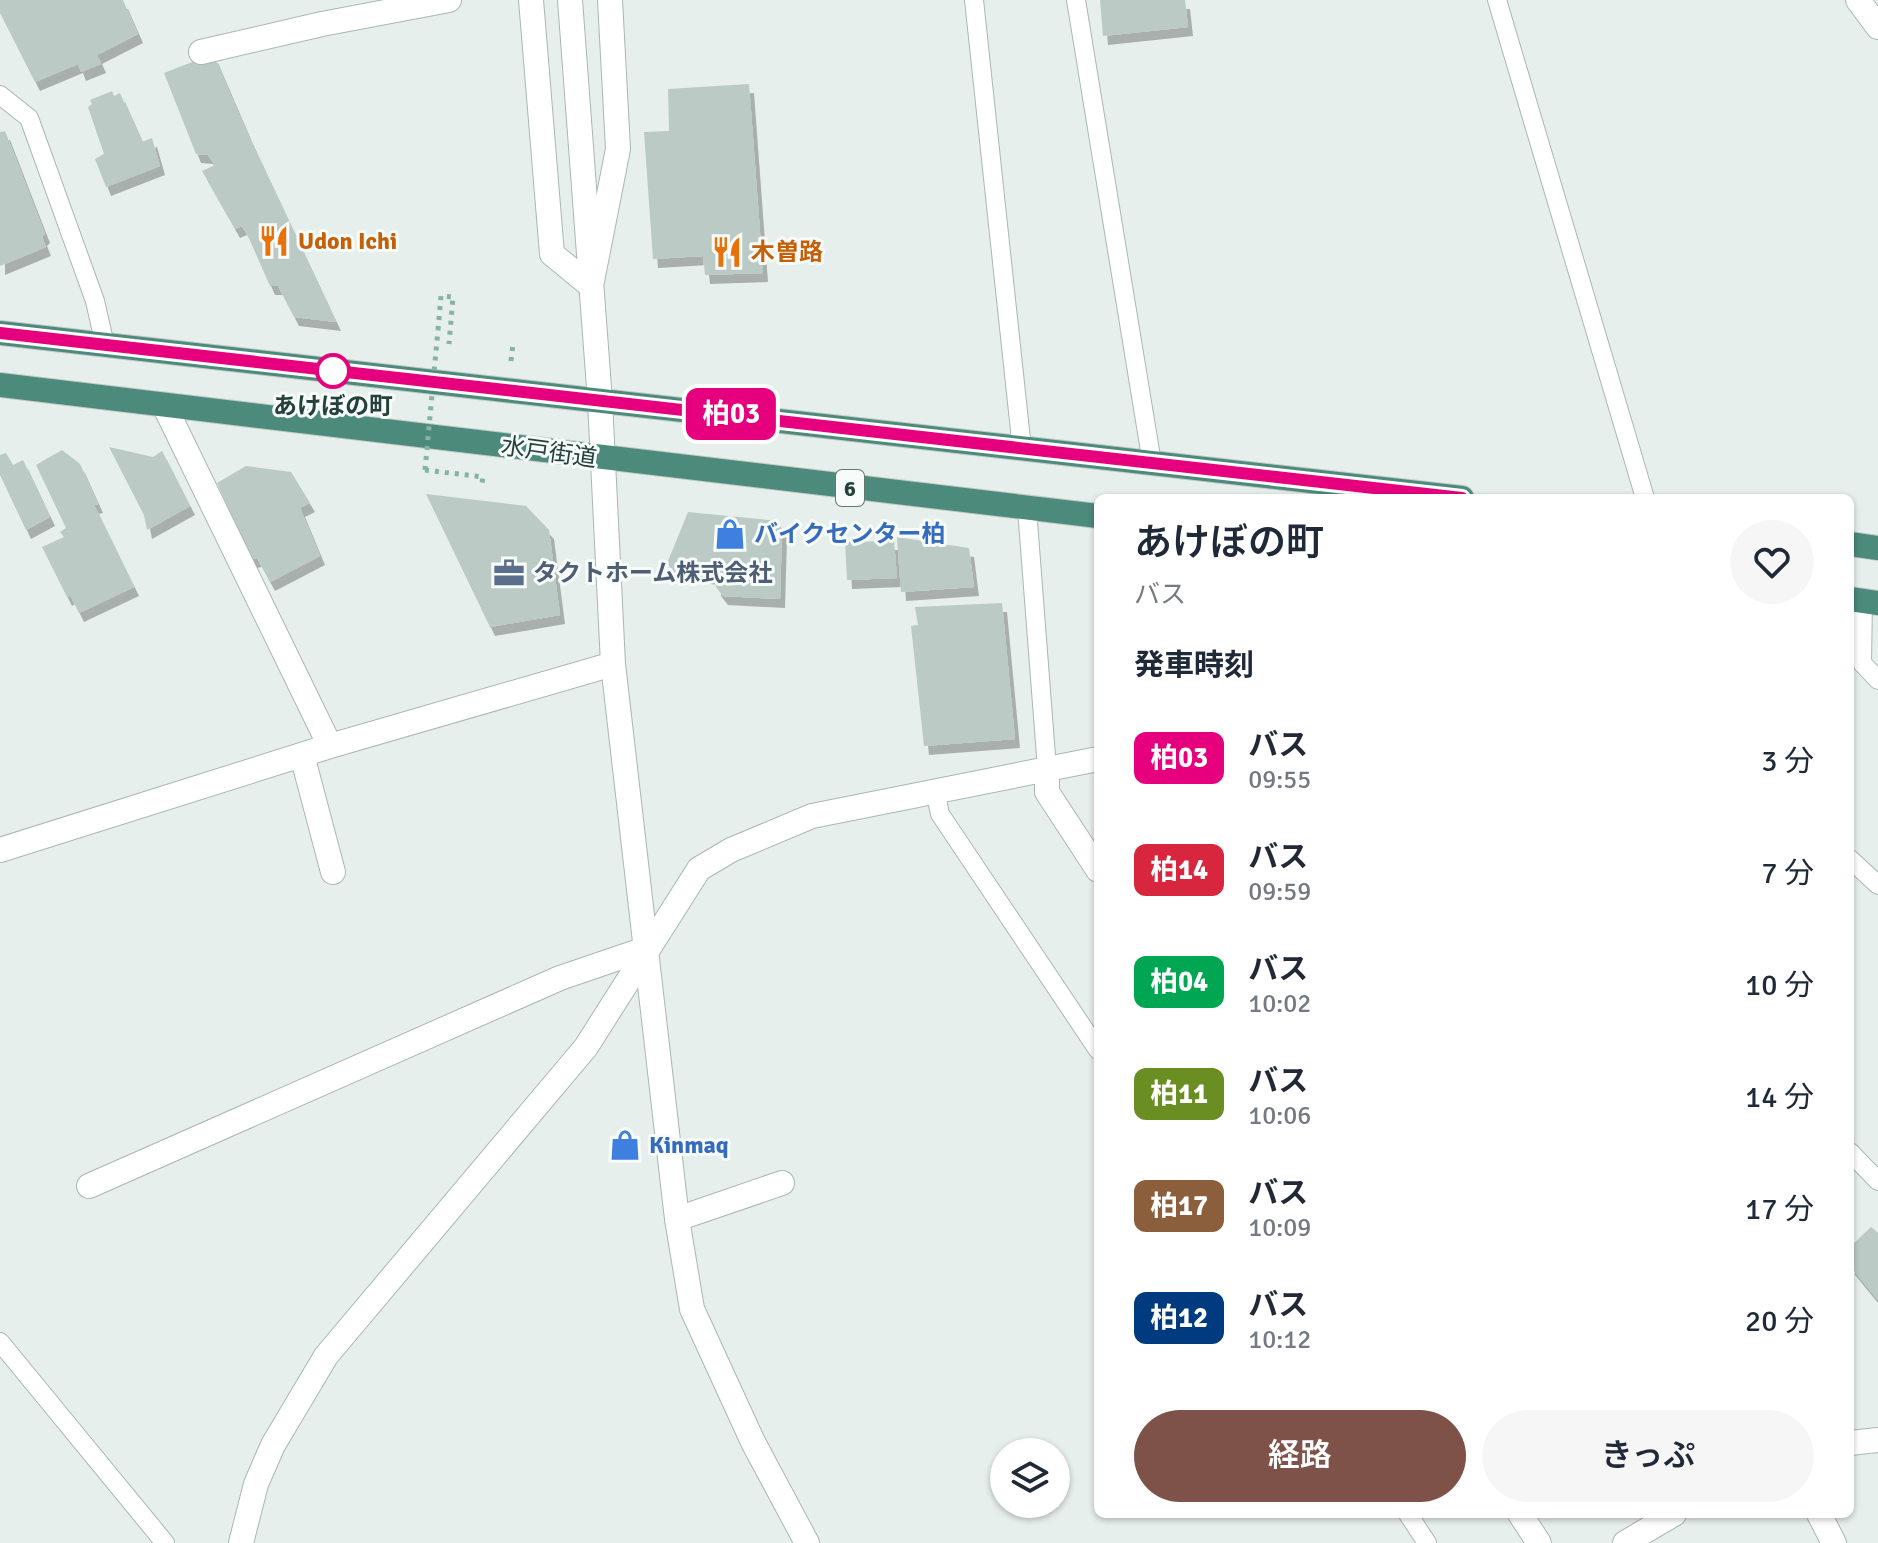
<!DOCTYPE html>
<html lang="ja">
<head>
<meta charset="utf-8">
<style>
	:root { --surface:#fff; --page:#f6f6f7; --text:#1f2937; --muted:#747a83; --accent:#7f5249 }
	body { margin:0; font-family:Signika,"Noto Sans JP",sans-serif; background:var(--page); color:var(--text); height:100vh; display:flex; flex-direction:column; font-size:30px; white-space:nowrap }
	* { box-sizing:border-box; margin:0 }
	p { font-size:26px; color:var(--muted) }
	.icon { flex:none; width:44px; height:44px; fill:none; stroke:currentColor; stroke-width:2; stroke-linecap:round; stroke-linejoin:round }
	.map { position:relative; flex:1; overflow:hidden }
	.sheet { position:absolute; left:1094px; top:494px; width:760px; height:1024px; display:flex; flex-direction:column; background:var(--surface); border-radius:12px; box-shadow:0 2px 6px #0004 }
	.sheet>* { flex:none }
	.badge { padding:0 16px; border-radius:12px; font-size:28px; line-height:52px }
	.buttons { position:absolute; left:990px; top:1438px; display:grid; gap:16px }
	.buttons a { display:grid; place-items:center; width:80px; height:80px; border-radius:50%; background:var(--surface); box-shadow:0 2px 6px #0004; font-size:40px }
	.map>.badge { position:absolute; translate:-50% -50%; box-shadow:0 0 0 4px #fff }
	h2 { padding:0 40px; font-size:30px; line-height:72px }
	.round { display:grid; place-items:center; flex:none; width:84px; height:84px; border-radius:42px; background:var(--page) }
	.overview { display:flex; align-items:center; justify-content:space-between; height:136px; padding:0 40px }
	h1 { font-size:38px; font-weight:600; line-height:60px }
	.primary-button { display:flex; gap:16px; margin-top:auto; padding:16px 40px }
	.primary-button a { flex:1; height:92px; border-radius:48px; background:var(--accent); color:#fff; font-size:32px; font-weight:600; line-height:92px; text-align:center }
	.primary-button a+a { background:var(--page); color:var(--text) }
	ul { padding:0; list-style:none }
	li { display:flex; align-items:center; gap:24px; height:112px; padding:0 40px }
	li div { flex:1 }
	li b { display:block; font-size:30px }
	li em { font-style:normal }
	li .badge { min-width:88px; font-weight:700; text-align:center }
	.map>svg:first-child { display:block }
	.building { fill:#bbcac4; filter:url(#shadow) }
	.lines { fill:none; stroke-linecap:round; stroke-linejoin:round }
	.service-casing { stroke:#a8b8b2; stroke-width:20 }
	.minor-casing { stroke:#a8b8b2; stroke-width:26 }
	.tertiary-casing { stroke:#a8b8b2; stroke-width:26 }
	.trunk-casing { stroke:#c2cac8; stroke-width:26 }
	.path { stroke:#86b3a5; stroke-width:5; stroke-dasharray:4 6; stroke-linecap:butt }
	.service { stroke:#fff; stroke-width:18 }
	.minor { stroke:#fff; stroke-width:24 }
	.tertiary { stroke:#fff; stroke-width:24 }
	.trunk { stroke:#4c8a7c; stroke-width:24 }
	.path-bridge { stroke:#86b3a5; stroke-width:5; stroke-dasharray:4 6; stroke-linecap:butt }
	.line-casing { stroke:#fff; stroke-width:18 }
	.line { stroke:#e6007e; stroke-width:12 }
	.stop-dot { fill:#fff; stroke:#e6007e; stroke-width:4 }
	.labels { text-anchor:middle; stroke-width:6; stroke-linejoin:round; paint-order:stroke }
	.shield { fill:#f7fbf9; stroke:#637a73; stroke-width:2 }
	.shield-label { font-size:22px; font-weight:bold; fill:#24423a }
	.food-label { font-size:24px; font-weight:bold; fill:#c56008; stroke:#f7fbf9; text-anchor:start }
	.stop-label { font-size:24px; font-weight:bold; fill:#24423a; stroke:#f7fbf9 }
	.street-label { font-size:24px; fill:#24423a; stroke:#f7fbf9 }
	.shop-label { font-size:24px; font-weight:bold; fill:#366cbe; stroke:#f7fbf9; text-anchor:start }
	.service-label { font-size:24px; font-weight:bold; fill:#4e5e75; stroke:#f7fbf9; text-anchor:start }
</style>
</head>
<body>
<div class="map">
<svg width="1878" height="1543" viewBox="0 0 1878 1543">
	<defs>
		<filter id="shadow"><feDropShadow dx="5" dy="9" stdDeviation="0" flood-color="#0004"/></filter>
	</defs>
	<rect width="100%" height="100%" fill="#e6efeb"/>
	<path class="building" d="M 0,0 L 123,0 L 138,34 L 97,55 L 101,64 L 81,72 L 78,64 L 35,82 L 0,13 Z
		M 1100,0 L 1185,0 L 1188,27 L 1103,36 Z
		M 213,54 L 248,135 L 336,322 L 294,317 L 278,286 L 270,286 L 248,236 L 242,226 L 235,229 L 202,171 L 215,165 L 208,155 L 196,154 L 164,73 Z
		M 749,84 L 763,273 L 705,275 L 703,256 L 653,259 L 644,132 L 669,131 L 668,89 Z
		M 112,91 L 114,96 L 120,93 L 142,142 L 152,138 L 160,166 L 106,187 L 95,159 L 104,154 L 88,107 L 92,104 L 90,100 Z
		M 5,131 L 45,234 L 42,237 L 46,247 L 0,266 L 0,132 Z
		M 109,447 L 153,457 L 162,451 L 190,506 L 147,530 L 144,515 Z
		M 62,450 L 80,464 L 98,504 L 94,505 L 134,587 L 79,613 L 70,595 L 67,597 L 42,547 L 64,537 L 60,532 L 66,528 L 36,465 Z
		M 6,453 L 13,465 L 23,460 L 50,517 L 26,530 L 0,475 L 0,455 Z
		M 246,466 L 291,472 L 310,503 L 300,508 L 320,556 L 270,582 L 257,558 L 252,559 L 217,483 Z
		M 426,494 L 526,506 L 549,530 L 560,615 L 490,627 Z
		M 688,512 L 778,521 L 782,529 L 780,599 L 723,596 L 716,587 L 716,576 L 671,572 L 668,561 Z
		M 897,537 L 969,548 L 974,587 L 901,592 Z
		M 894,541 L 897,578 L 847,580 L 845,542 Z
		M 1002,603 L 1015,739 L 924,746 L 911,626 L 918,625 L 915,607 Z
		M 1871,1227 L 1878,1233 L 1878,1300 L 1850,1266 L 1850,1247 Z"/>
	<g class="lines">
		<defs>
			<path id="service" d="M 974,0 L 1022,449
				M 1076,0 L 1152,463
				M 1497,0 L 1645,498
				M 0,95 L 29,118 L 95,301 L 105,345
				M 1027,509 L 1047,769
				M 1863,601 L 1862,663 L 1878,680
				M 935,790 L 940,814 L 1098,1050
				M 1850,859 L 1878,885
				M 1850,1152 L 1878,1181
				M 0,1342 L 165,1543
				M 1408,1514 L 1427,1543"/>
			<path id="minor" d="M 1858,0 L 1878,27
				M 201,52 L 322,24 L 449,0
				M 164,405 L 330,746
				M 302,755 L 333,872
				M 1047,769 L 1047,792 L 1098,870
				M 0,850 L 330,746 L 613,664
				M 89,1186 L 560,978 L 648,948
				M 677,1219 L 782,1183
				M 1850,1443 L 1878,1440
				M 1520,1514 L 1539,1543
				M 1819,1514 L 1834,1543
				M 1625,1543 L 1674,1514"/>
			<path id="tertiary" d="M 531,0 L 552,254 L 591,286 L 618,149 L 610,0
				M 570,0 L 600,401 L 613,664 L 677,1219 L 692,1309 L 753,1442 L 807,1543
				M 241,1543 L 256,1484 L 273,1445 L 326,1356 L 586,1047 L 699,869 L 731,850 L 812,816 L 1098,759"/>
			<path id="trunk" d="M 0,333 L 1462,498
				M 0,385 L 1098,516
				M 1850,544 L 1878,548
				M 1850,599 L 1878,603"/>
		</defs>
		<use href="#service" class="service-casing"/>
		<use href="#minor" class="minor-casing"/>
		<use href="#tertiary" class="tertiary-casing"/>
		<use href="#trunk" class="trunk-casing"/>
		<path class="path" d="M 438,330 L 441,296 L 453,297 L 449,344
			M 511,361 L 513,343
			M 425,470 L 483,477 L 482,483"/>
		<use href="#service" class="service"/>
		<use href="#minor" class="minor"/>
		<use href="#tertiary" class="tertiary"/>
		<use href="#trunk" class="trunk"/>
		<path class="path-bridge" d="M 425,470 L 438,330"/>
	</g>
	<g class="lines">
		<defs>
			<path id="line" d="M 0,333 L 1462,498"/>
		</defs>
		<use href="#line" class="line-casing"/>
		<use href="#line" class="line"/>
	</g>
	<defs>
		<symbol id="restaurant-bare" viewBox="-9 -9 18 18"><path d="M-5-6h1v4h1v-4h1v4h1v-4h1v5L-1.5 .5V6h-2V.5L-5-1ZM5-6V6H3V1.5H1.5Q1.5-4 5-6Z" fill="#e8710a" stroke="#f7fbf9" stroke-width="2.5" paint-order="stroke"/></symbol>
		<symbol id="shop-bare" viewBox="-9 -9 18 18"><path d="M-5-2.5h2.3a2.7 3.5 0 0 1 5.4 0H5L5.5 6h-11ZM-1.5-2.5h3a1.5 2.3 0 0 0-3 0Z" fill="#3f7fe0" stroke="#f7fbf9" stroke-width="2.5" paint-order="stroke"/></symbol>
		<symbol id="office-bare" viewBox="-9 -9 18 18"><path d="M-6-3h4V-5.5h4V-3h4V5H-6ZM-1-4.5V-3h2v-1.5ZM-6 0V1H6V0Z" fill="#5c6f8a" stroke="#f7fbf9" stroke-width="2.5" paint-order="stroke"/></symbol>
	</defs>
	<g fill-rule="evenodd">
		<use href="#restaurant-bare" x="252" y="219" width="44" height="44"/>
		<use href="#restaurant-bare" x="705" y="230" width="44" height="44"/>
		<use href="#shop-bare" x="708" y="512" width="44" height="44"/>
		<use href="#office-bare" x="487" y="551" width="44" height="44"/>
		<use href="#shop-bare" x="603" y="1123" width="44" height="44"/>
	</g>
	<circle class="stop-dot" cx="333" cy="371" r="16"/>
	<g class="labels">
		<rect class="shield" x="836" y="470" width="28" height="36" rx="6"/>
		<g class="shield-label">
			<text x="850" y="496">6</text>
		</g>
		<g class="food-label">
			<text x="298" y="249">Udon Ichi</text>
			<text x="751" y="260">木曽路</text>
		</g>
		<g class="stop-label">
			<text x="333" y="414">あけぼの町</text>
		</g>
		<g class="street-label">
			<text transform="translate(549 452) rotate(8)" y="8">水戸街道</text>
		</g>
		<g class="shop-label">
			<text x="754" y="542">バイクセンター柏</text>
			<text x="649" y="1153">Kinmaq</text>
		</g>
		<g class="service-label">
			<text x="533" y="581">タクトホーム株式会社</text>
		</g>
	</g>
</svg>
<div class="buttons">
<a><svg class="icon" aria-label="layers" viewBox="0 0 24 24"><path d="M12 4l9 5-9 5-9-5zM3 14l9 5 9-5"/></svg></a>
</div>
<b class="badge" style="left:731px;top:414px;background:#e6007e;color:#fff">柏03</b>
<section class="sheet">
<div class="overview"><div><h1>あけぼの町</h1><p>バス</p></div><a class="round"><svg class="icon" aria-label="heart" viewBox="0 0 24 24"><path d="M12 20l-8-8c-3-5 5-10 8-4 3-6 11-1 8 4z"/></svg></a></div>
<h2>発車時刻</h2>
<ul>
<li><span class="badge" style="background:#e6007e;color:#fff">柏03</span><div><b>バス</b><p>09:55</p></div><em>3 分</em></li>
<li><span class="badge" style="background:#d7263d;color:#fff">柏14</span><div><b>バス</b><p>09:59</p></div><em>7 分</em></li>
<li><span class="badge" style="background:#00a651;color:#fff">柏04</span><div><b>バス</b><p>10:02</p></div><em>10 分</em></li>
<li><span class="badge" style="background:#6b8e23;color:#fff">柏11</span><div><b>バス</b><p>10:06</p></div><em>14 分</em></li>
<li><span class="badge" style="background:#8b5e3c;color:#fff">柏17</span><div><b>バス</b><p>10:09</p></div><em>17 分</em></li>
<li><span class="badge" style="background:#003b80;color:#fff">柏12</span><div><b>バス</b><p>10:12</p></div><em>20 分</em></li>
</ul>
<div class="primary-button"><a>経路</a><a>きっぷ</a></div>
</section>
</div>
</body>
</html>
